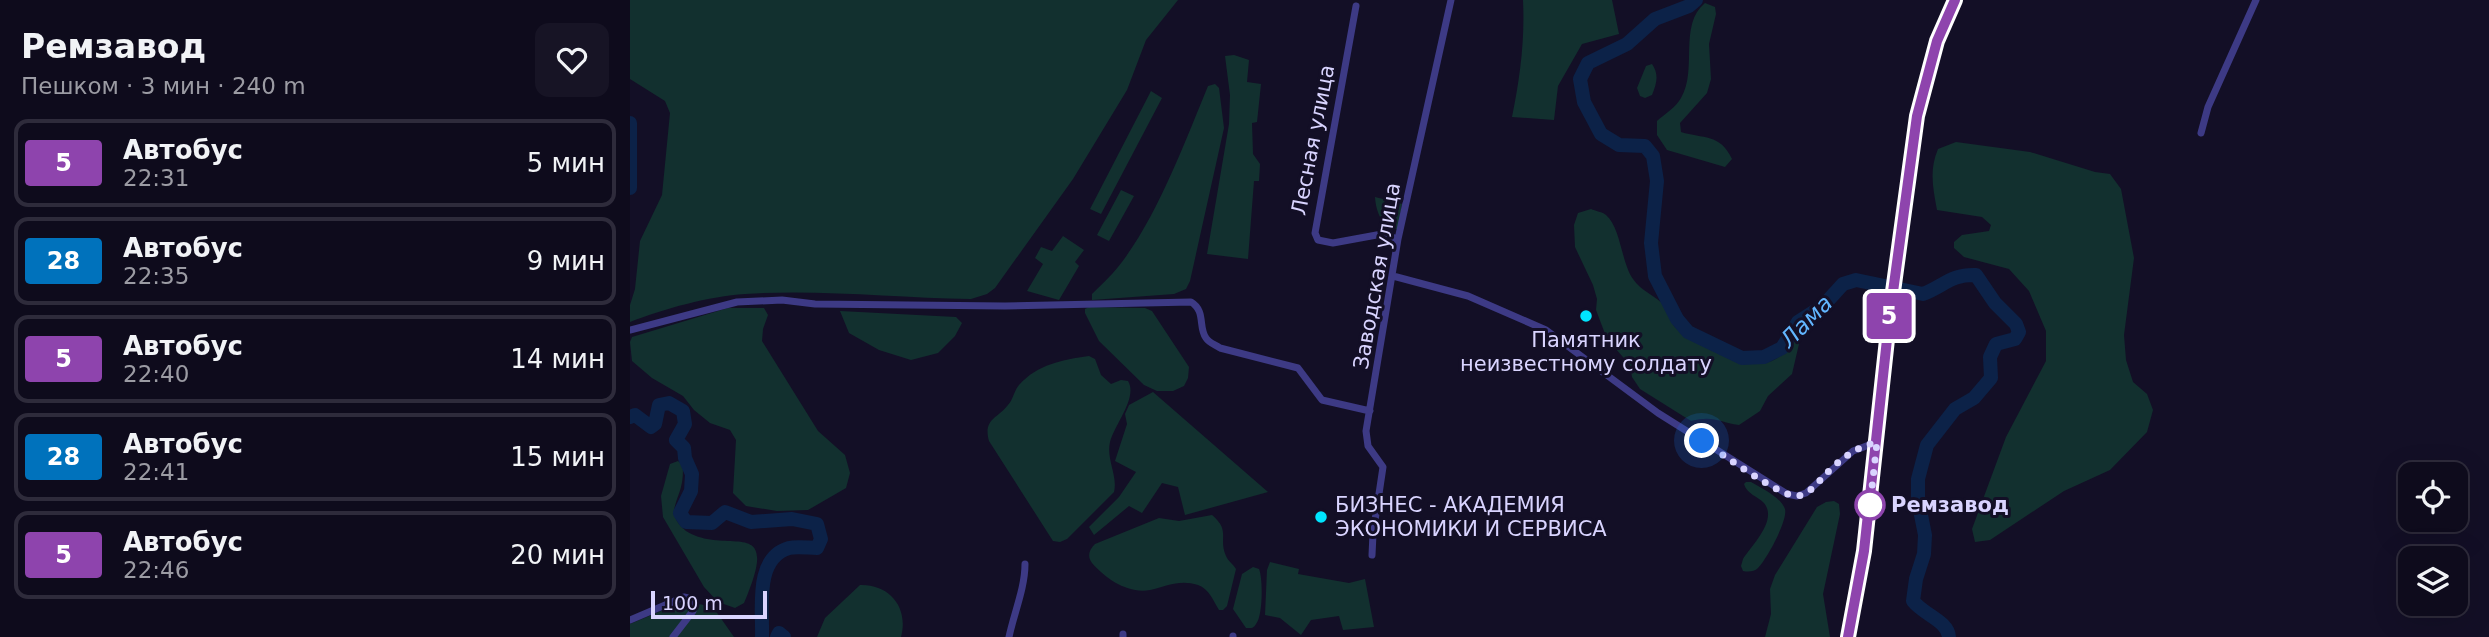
<!DOCTYPE html>
<html lang="ru">
<head>
<meta charset="utf-8">
<style>
	:root { --surface:#0e0b1c; --page:#171425; --text:#f1f3f6; --muted:#9b9ba3; --line:#2e2b3b }
	body { margin:0; font-family:"DejaVu Sans",sans-serif; background:var(--page); color:var(--text); height:100vh; display:flex; flex-direction:column; font-size:26px; white-space:nowrap }
	* { box-sizing:border-box; margin:0 }
	p { font-size:23px; color:var(--muted) }
	.icon { flex:none; width:38px; height:38px; fill:none; stroke:currentColor; stroke-width:2; stroke-linecap:round; stroke-linejoin:round }
	.map { position:relative; flex:1; overflow:hidden }
	.drawer { display:flex; flex-direction:column; background:var(--surface); width:630px }
	.drawer>* { flex:none }
	.badge { padding:0 14px; border-radius:5px; font-size:24px; line-height:46px }
	.controls { position:absolute; left:1768px; top:462px; display:grid; gap:14px }
	.controls a { display:grid; place-items:center; width:70px; height:70px; border-radius:14px; background:var(--surface); box-shadow:0 7px 28px #0002,0 0 0 2px var(--line); font-size:35px }
	.scale { position:absolute; left:21px; bottom:18px; width:116px; box-sizing:border-box; padding-left:7px; border:4px solid #d9d4ff; border-top:0; font-size:19px; line-height:24px; white-space:nowrap; color:#d9d4ff; -webkit-text-stroke:5px #130f26; paint-order:stroke }
	.you { position:absolute; width:35px; height:35px; margin:-18px; border:5px solid #fff; border-radius:50%; background:#1a73e8; box-shadow:0 0 0 10px #1a73e833 }
	.map>.badge { position:absolute; translate:-50% -50%; box-shadow:0 0 0 4px #fff }
	.round { display:grid; place-items:center; flex:none; width:74px; height:74px; border-radius:14px; background:var(--page) }
	.summary { display:flex; align-items:center; justify-content:space-between; height:119px; padding:0 21px }
	h1 { font-size:33px; font-weight:700; line-height:52px }
	ul { padding:0; list-style:none }
	li { display:flex; align-items:center; gap:21px; height:88px; margin:0 14px 10px; padding:0 7px; border:4px solid var(--line); border-radius:14px }
	li div { flex:1 }
	li b { display:block; font-size:26px }
	li em { font-style:normal }
	li .badge { min-width:77px; font-weight:700; text-align:center }
	main { display:flex; flex:1; min-height:0 }
	.map>svg:first-child { display:block }
	.green { fill:#12302f }
	.lines { fill:none; stroke-linecap:round; stroke-linejoin:round }
	.river { stroke:#0c2248; stroke-width:14 }
	.minor { stroke:#3d3a85; stroke-width:7 }
	.primary { stroke:#c25bff; stroke-width:10 }
	.line-casing { stroke:#fff; stroke-width:16 }
	.line { stroke:#8e44ad; stroke-width:10 }
	.walk { stroke:#d9d4ff; stroke-width:7; stroke-dasharray:0 12.6 }
	.poi-dot { fill:#00e5ff; stroke:#130f26; stroke-width:2.5 }
	.stop-dot { fill:#fff; stroke:#8e44ad; stroke-width:3.5 }
	.labels { text-anchor:middle; stroke-width:6; stroke-linejoin:round; paint-order:stroke }
	.street-label { font-size:21px; fill:#d9d4ff; stroke:#130f26 }
	.poi-label { font-size:21px; fill:#d9d4ff; stroke:#130f26 }
	.stop-label { font-size:21px; font-weight:bold; fill:#d9d4ff; stroke:#130f26; text-anchor:start }
	.water-label { font-size:23px; font-style:italic; fill:#62b6ff; stroke:#130f26 }
</style>
</head>
<body>
<main>
<section class="drawer">
<div class="summary"><div><h1>Ремзавод</h1><p>Пешком · 3 мин · 240 m</p></div><a class="round"><svg class="icon" aria-label="heart" viewBox="0 0 24 24"><path d="M12 20l-8-8c-3-5 5-10 8-4 3-6 11-1 8 4z"/></svg></a></div>
<ul>
<li><span class="badge" style="background:#8e44ad;color:#fff">5</span><div><b>Автобус</b><p>22:31</p></div><em>5 мин</em></li>
<li><span class="badge" style="background:#0072bc;color:#fff">28</span><div><b>Автобус</b><p>22:35</p></div><em>9 мин</em></li>
<li><span class="badge" style="background:#8e44ad;color:#fff">5</span><div><b>Автобус</b><p>22:40</p></div><em>14 мин</em></li>
<li><span class="badge" style="background:#0072bc;color:#fff">28</span><div><b>Автобус</b><p>22:41</p></div><em>15 мин</em></li>
<li><span class="badge" style="background:#8e44ad;color:#fff">5</span><div><b>Автобус</b><p>22:46</p></div><em>20 мин</em></li>
</ul>
</section>
<div class="map">
<svg width="1859" height="637" viewBox="0 0 1859 637">
	<rect width="100%" height="100%" fill="#130f26"/>
	<path class="green" d="M 0,0 L 548,0 L 516,40 L 497,90 L 443,179 L 365,288 L 357,294 L 341,299 C 266,298 190,289 115,294 C 80,296 33,309 0,322 L 0,305 L 5,289 L 10,241 L 32,195 L 40,113 L 35,101 L 0,79 Z
		M 893,0 L 982,0 L 989,34 L 952,44 L 928,86 L 924,120 L 882,117 C 890,78 895,40 893,0 Z
		M 1075,3 L 1085,7 L 1086,14 L 1079,44 L 1081,79 L 1077,93 L 1050,123 L 1051,132 C 1073,139 1090,133 1102,159 L 1095,167 L 1037,150 L 1027,135 L 1027,121 C 1035,114 1046,107 1051,98 C 1068,70 1048,25 1075,3 Z
		M 604,55 L 619,60 L 617,82 L 631,84 L 627,122 L 622,123 L 623,154 L 630,164 L 629,181 L 624,181 L 618,259 L 577,254 L 599,124 L 600,95 L 595,56 Z
		M 1022,64 C 1029,74 1027,83 1022,95 L 1015,98 L 1010,96 L 1007,88 L 1016,66 Z
		M 585,84 L 589,88 L 594,128 L 560,281 L 556,289 L 544,294 L 462,300 L 462,294 C 471,285 481,276 488,267 C 526,220 555,142 578,86 Z
		M 521,91 L 532,98 L 471,214 L 460,209 Z
		M 1326,142 L 1400,152 L 1465,172 L 1480,174 L 1491,189 L 1504,258 L 1494,335 L 1496,360 L 1503,382 L 1517,394 L 1523,410 L 1517,432 L 1480,470 L 1434,491 L 1360,540 L 1345,542 L 1342,529 L 1376,437 L 1416,361 L 1416,331 L 1399,291 L 1379,269 L 1334,257 L 1324,248 L 1324,242 L 1332,235 L 1359,231 L 1361,225 L 1352,217 L 1307,210 C 1303,188 1299,170 1308,149 Z
		M 491,190 L 504,196 L 479,241 L 467,235 Z
		M 745,197 L 772,204 L 768,229 C 752,228 746,212 745,197 Z
		M 961,209 C 965,211 973,212 976,215 C 991,228 991,262 1003,279 C 1011,291 1026,296 1035,306 C 1039,312 1040,320 1044,326 C 1050,334 1062,339 1070,344 C 1100,361 1143,380 1163,340 L 1168,340 L 1169,344 L 1162,374 L 1138,396 L 1130,411 L 1109,425 C 1089,422 1083,415 1061,421 L 1010,389 L 1002,377 L 1000,365 L 977,339 L 966,310 L 967,299 L 963,285 L 945,247 L 944,225 L 948,213 Z
		M 433,236 L 454,250 L 445,262 L 449,266 L 429,300 L 397,291 L 413,264 L 405,258 L 411,247 L 422,251 Z
		M 459,307 L 515,308 L 522,311 L 559,367 L 558,378 L 554,386 L 543,391 L 527,391 L 514,385 L 469,341 L 455,313 L 455,309 Z
		M 98,308 L 134,308 L 138,315 L 133,329 L 132,341 L 188,431 L 215,455 L 220,473 L 216,488 L 178,510 L 147,511 L 116,506 L 103,493 L 106,440 L 100,430 L 80,423 L 64,410 L 53,396 L 22,378 L 2,361 L 0,342 L 2,337 Z
		M 210,311 L 326,317 L 332,323 L 325,336 L 308,353 L 281,360 L 249,350 L 219,333 Z
		M 459,356 L 465,359 L 471,375 L 481,384 L 491,380 L 498,381 C 508,397 485,424 480,442 C 476,459 488,476 484,492 L 437,539 L 430,542 L 423,541 L 359,441 C 353,419 367,419 378,405 C 383,400 384,391 389,385 C 408,364 432,360 459,356 Z
		M 523,392 L 638,492 L 555,515 L 548,487 L 532,483 L 512,513 L 499,506 L 464,535 L 459,527 L 489,497 L 506,472 L 485,461 L 497,424 L 495,414 L 499,405 Z
		M 48,461 L 53,465 C 53,472 53,480 51,487 C 49,495 44,505 44,513 C 45,520 51,527 56,531 C 97,557 153,512 114,603 L 105,608 L 88,602 L 74,587 L 33,517 L 31,496 L 40,464 Z
		M 1116,482 L 1121,482 C 1131,488 1151,497 1155,509 C 1158,520 1137,559 1128,568 C 1124,572 1118,572 1113,571 L 1111,566 L 1113,559 C 1122,545 1148,520 1134,503 C 1127,496 1117,494 1114,484 Z
		M 1204,501 L 1209,504 L 1210,514 L 1193,594 L 1200,637 L 1135,637 L 1141,614 L 1140,589 L 1145,575 L 1187,507 L 1196,502 Z
		M 582,515 C 601,531 588,538 596,556 C 598,561 603,564 606,569 L 597,606 L 593,610 L 589,610 C 583,600 579,589 568,585 C 550,579 537,586 520,590 C 498,594 476,579 462,563 C 457,556 459,550 465,544 L 529,518 L 549,521 Z
		M 640,562 L 669,569 L 668,574 L 719,583 L 735,579 L 744,627 L 713,630 L 709,616 L 681,620 L 671,635 L 650,618 L 635,615 L 637,570 Z
		M 623,567 L 629,569 C 633,578 633,616 626,624 C 623,629 621,628 616,628 L 603,609 L 612,574 Z
		M 230,585 C 259,584 279,607 271,637 L 187,637 L 195,618 Z
		M 55,601 L 83,607 L 104,637 L 0,637 L 0,624 Z"/>
	<g class="lines">
		<path class="river" d="M 1066,0 L 1059,6 L 1025,19 L 997,44 L 958,63 L 950,79 L 954,102 L 971,134 L 989,145 L 1015,146 L 1023,156 L 1027,181 L 1021,243 L 1025,276 L 1047,319 L 1058,332 L 1112,358 L 1134,357 L 1152,348 L 1168,322 L 1193,306 L 1213,284 L 1226,280 L 1293,294 C 1314,286 1321,274 1346,275 L 1365,303 L 1386,324 L 1389,332 L 1385,339 L 1366,344 L 1360,357 L 1361,378 L 1344,398 L 1325,409 L 1297,445 L 1288,479 L 1288,500 L 1295,535 L 1294,554 L 1286,579 L 1283,601 C 1294,615 1318,621 1319,637
			M 0,123 L 0,188
			M 0,417 L 5,415 L 21,427 L 25,424 L 29,405 L 39,403 L 53,411 L 55,424 L 46,440 L 54,448 L 55,458 L 62,474 L 61,491 L 50,513 L 56,522 L 82,523 L 95,512 L 121,522 L 162,519 L 187,524 L 191,539 L 187,548 C 179,548 167,546 159,548 C 124,558 133,609 132,637
			M 147,637 L 149,633 L 154,637"/>
		<path class="minor" d="M 726,6 L 685,233 L 688,240 L 703,243 L 752,234 L 768,239
			M 1571,133 L 1578,107 L 1626,0
			M 763,276 L 838,296 L 916,330 L 1028,413 L 1157,494 L 1167,496 L 1176,493 L 1223,451 L 1247,442
			M 0,330 L 107,302 L 152,300 L 185,304 L 375,306 L 561,302 C 576,311 568,327 576,338 C 579,343 586,345 590,348 L 668,368 L 692,400 L 740,411
			M 742,555 L 743,534 L 753,467 L 738,446 L 736,431 L 768,239 L 821,0
			M 0,620 L 54,597 L 58,598 L 64,605 L 63,611 L 43,637
			M 379,637 C 384,613 395,588 395,564
			M 493,637 L 493,634
			M 603,637 L 603,636"/>
		<path class="primary" d="M 1218,637 L 1234,551 L 1259,321 L 1287,116 L 1307,41 L 1325,0"/>
	</g>
	<g class="lines">
		<defs>
			<path id="line" d="M 1218,637 L 1234,551 L 1259,321 L 1287,116 L 1307,41 L 1325,0"/>
		</defs>
		<use href="#line" class="line-casing"/>
		<use href="#line" class="line"/>
		<path class="walk" d="M 1072,441 C 1090,452 1150,497 1167,496 C 1178,495 1186,485 1193,477 C 1208,461 1225,447 1247,442 L 1240,505"/>
	</g>
	<g class="poi-dot">
		<circle cx="956" cy="316" r="7"/>
		<circle cx="691" cy="517" r="7"/>
	</g>
	<circle class="stop-dot" cx="1240" cy="505" r="14"/>
	<g class="labels">
		<g class="street-label">
			<text transform="translate(683 140) rotate(-79)" y="7">Лесная улица</text>
			<text transform="translate(747 276) rotate(-80)" y="7">Заводская улица</text>
		</g>
		<g class="poi-label">
			<text x="956" y="347">Памятник<tspan x="956" dy="24">неизвестному солдату</tspan></text>
			<text x="705" y="512" text-anchor="start">БИЗНЕС - АКАДЕМИЯ<tspan x="705" dy="24">ЭКОНОМИКИ И СЕРВИСА</tspan></text>
		</g>
		<g class="stop-label">
			<text x="1261" y="512">Ремзавод</text>
		</g>
		<g class="water-label">
			<text transform="translate(1176 321) rotate(-45)" y="8">Лама</text>
		</g>
	</g>
</svg>
<div class="controls">
<a><svg class="icon" aria-label="locate" viewBox="0 0 24 24"><circle cx="12" cy="12" r="6"/><path d="M12 2v4M12 18v4M2 12h4M18 12h4"/></svg></a>
<a><svg class="icon" aria-label="layers" viewBox="0 0 24 24"><path d="M12 4l9 5-9 5-9-5zM3 14l9 5 9-5"/></svg></a>
</div>
<div class="scale">100 m</div>
<div class="you" style="left:1072px;top:441px"></div>
<b class="badge" style="left:1259px;top:316px;background:#8e44ad;color:#fff">5</b>
</div>
</main>
</body>
</html>
